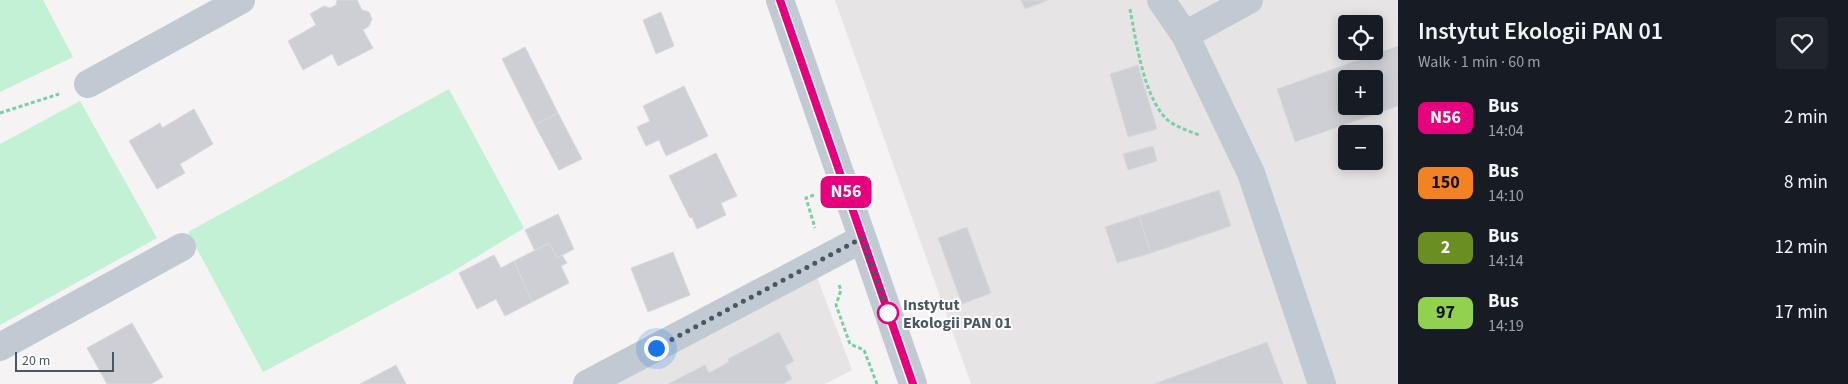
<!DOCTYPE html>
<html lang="en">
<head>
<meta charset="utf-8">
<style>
	:root { --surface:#171b24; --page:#20242c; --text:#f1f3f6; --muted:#9ea1a6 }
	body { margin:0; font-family:"Source Sans 3",sans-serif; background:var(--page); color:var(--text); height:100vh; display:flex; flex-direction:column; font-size:19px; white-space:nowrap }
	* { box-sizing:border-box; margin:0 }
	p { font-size:16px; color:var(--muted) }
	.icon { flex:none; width:28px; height:28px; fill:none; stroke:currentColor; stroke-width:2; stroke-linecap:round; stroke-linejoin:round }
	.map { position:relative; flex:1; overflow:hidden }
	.sheet { display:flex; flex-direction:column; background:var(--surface); width:450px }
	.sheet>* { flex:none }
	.badge { padding:0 10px; border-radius:8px; font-size:18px; line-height:32px }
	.fabs { position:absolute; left:1338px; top:15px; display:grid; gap:10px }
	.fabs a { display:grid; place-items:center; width:45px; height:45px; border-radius:5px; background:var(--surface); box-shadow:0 2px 12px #0003; font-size:25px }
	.scale { position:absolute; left:15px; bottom:12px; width:99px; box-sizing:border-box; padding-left:5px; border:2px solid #4a5661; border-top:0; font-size:14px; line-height:18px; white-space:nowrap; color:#4a5661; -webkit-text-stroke:4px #fff; paint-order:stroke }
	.you { position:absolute; width:25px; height:25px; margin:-12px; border:4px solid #fff; border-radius:50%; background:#1a73e8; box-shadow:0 0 0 8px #1a73e833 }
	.map>.badge { position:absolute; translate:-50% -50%; box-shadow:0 0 0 2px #fff }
	.round { display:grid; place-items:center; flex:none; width:52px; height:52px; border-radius:5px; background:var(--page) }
	.headline { display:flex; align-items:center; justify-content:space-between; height:85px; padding:0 20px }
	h1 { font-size:24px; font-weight:600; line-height:38px }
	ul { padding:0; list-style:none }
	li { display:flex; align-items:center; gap:15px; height:65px; padding:0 20px }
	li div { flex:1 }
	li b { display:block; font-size:19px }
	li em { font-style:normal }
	li .badge { min-width:55px; font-weight:700; text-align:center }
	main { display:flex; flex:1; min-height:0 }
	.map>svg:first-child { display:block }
	.education { fill:#e6e4e5; fill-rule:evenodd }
	.green { fill:#c3f1d5 }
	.building { fill:#cdcfd5; stroke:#d7d9de; fill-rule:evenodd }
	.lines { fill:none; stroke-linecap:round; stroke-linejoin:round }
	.path { stroke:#7ad0a6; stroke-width:3; stroke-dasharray:4 2.5; stroke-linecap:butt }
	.minor { stroke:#c1cad2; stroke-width:28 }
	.line-casing { stroke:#fff; stroke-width:11 }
	.line { stroke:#e6007e; stroke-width:8 }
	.walk { stroke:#4a5661; stroke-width:5; stroke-dasharray:0 9 }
	.stop-dot { fill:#fff; stroke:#e6007e; stroke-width:2.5 }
	.labels { text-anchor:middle; stroke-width:4; stroke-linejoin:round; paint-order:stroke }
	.stop-label { font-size:16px; font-weight:bold; fill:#4a5661; stroke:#fff; text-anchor:start }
</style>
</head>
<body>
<main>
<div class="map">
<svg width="1398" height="384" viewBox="0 0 1398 384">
	<rect width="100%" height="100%" fill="#f5f3f3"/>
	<path class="education" d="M 835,0 L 1398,0 L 1398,384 L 971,384 ZM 1346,24 L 1374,24 L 1374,51 L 1346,51 ZM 1346,79 L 1374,79 L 1374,106 L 1346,106 ZM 1346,134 L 1374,134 L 1374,161 L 1346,161 Z
		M 817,277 L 852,370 L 825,384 L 618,384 Z"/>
	<path class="green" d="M 0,0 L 43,0 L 73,57 L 0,92 Z
		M 449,89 L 524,228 L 447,275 L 263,372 L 188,232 Z
		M 80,101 L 157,238 L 0,325 L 0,144 Z"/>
	<path class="building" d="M 337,0 L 357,0 L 362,10 L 369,12 L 372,19 L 369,26 L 363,30 L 373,48 L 338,66 L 332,54 L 303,70 L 288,41 L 316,25 L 310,14 L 324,6 L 330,8 L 336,5 Z
		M 1021,0 L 1049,0 L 1025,9 Z
		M 661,12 L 674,46 L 656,54 L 643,20 Z
		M 1398,46 L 1398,106 L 1295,142 L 1277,89 ZM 1346,79 L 1374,79 L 1374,106 L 1346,106 Z
		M 525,47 L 558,113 L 535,125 L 502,59 Z
		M 1138,65 L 1157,129 L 1128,137 L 1110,74 Z
		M 684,86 L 708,136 L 666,156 L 659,140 L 646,146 L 637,127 L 650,121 L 643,106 Z
		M 194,109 L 213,144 L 180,164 L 185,173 L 157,189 L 129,141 L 160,123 L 162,128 Z
		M 558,113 L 582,159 L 559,170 L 535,125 Z
		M 1153,146 L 1157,161 L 1128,170 L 1123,154 Z
		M 716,153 L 737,196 L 721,203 L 726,215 L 697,229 L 692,217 L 690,218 L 669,176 Z
		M 1219,190 L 1231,226 L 1151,253 L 1139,216 Z
		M 558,214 L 574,249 L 557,258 L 549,243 L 535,251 L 525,230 Z
		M 1139,216 L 1151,253 L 1117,263 L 1105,227 Z
		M 967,227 L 991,293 L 962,304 L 938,238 Z
		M 549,243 L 557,258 L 562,255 L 567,263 L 561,266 L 569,283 L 532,302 L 514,261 Z
		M 673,252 L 690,295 L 648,312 L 631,268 Z
		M 494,255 L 501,268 L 514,261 L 532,302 L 505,316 L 496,299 L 477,309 L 459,273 Z
		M 132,323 L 163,377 L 151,384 L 107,384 L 87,348 Z
		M 779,332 L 794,361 L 785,366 L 792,379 L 783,384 L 668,384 L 705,365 L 709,373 L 729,362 L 728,359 Z
		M 1267,342 L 1283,384 L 1154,384 Z
		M 396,365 L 406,384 L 360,384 Z"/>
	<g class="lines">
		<path class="path" d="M 1130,9 C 1136,40 1144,102 1170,122 C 1179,128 1189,131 1199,135
			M 0,113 L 59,94
			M 814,195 L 806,198 L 815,228
			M 839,285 L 841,290 L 836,305 L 850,344 L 864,350 L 877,384"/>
		<path class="minor" d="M 780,0 L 913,384
			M 1161,0 L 1185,35 L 1251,173 L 1322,384
			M 1185,35 L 1249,0
			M 88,84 L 241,0
			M 0,347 L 182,247
			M 587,384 L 862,239"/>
	</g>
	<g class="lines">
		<defs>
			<path id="line" d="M 780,0 L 913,384"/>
		</defs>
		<use href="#line" class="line-casing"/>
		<use href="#line" class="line"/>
		<path class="walk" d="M 656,348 L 862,238 L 888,313"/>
	</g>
	<circle class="stop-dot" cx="888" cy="313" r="10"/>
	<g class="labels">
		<g class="stop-label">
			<text x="903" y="310">Instytut<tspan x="903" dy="18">Ekologii PAN 01</tspan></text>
		</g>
	</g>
</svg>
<div class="fabs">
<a><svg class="icon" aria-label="locate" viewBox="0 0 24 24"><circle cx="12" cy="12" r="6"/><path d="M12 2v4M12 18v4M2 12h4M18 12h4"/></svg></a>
<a>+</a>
<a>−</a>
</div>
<div class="scale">20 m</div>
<div class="you" style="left:656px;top:348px"></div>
<b class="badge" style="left:846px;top:192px;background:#e6007e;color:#fff">N56</b>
</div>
<section class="sheet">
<div class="headline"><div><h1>Instytut Ekologii PAN 01</h1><p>Walk · 1 min · 60 m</p></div><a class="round"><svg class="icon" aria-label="heart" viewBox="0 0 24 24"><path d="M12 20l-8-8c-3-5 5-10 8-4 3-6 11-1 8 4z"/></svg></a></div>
<ul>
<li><span class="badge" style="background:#e6007e;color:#fff">N56</span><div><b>Bus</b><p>14:04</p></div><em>2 min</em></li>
<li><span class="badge" style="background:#f58220;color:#111">150</span><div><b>Bus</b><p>14:10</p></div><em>8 min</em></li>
<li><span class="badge" style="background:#6b8e23;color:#fff">2</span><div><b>Bus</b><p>14:14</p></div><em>12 min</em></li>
<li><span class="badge" style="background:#92d050;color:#111">97</span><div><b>Bus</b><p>14:19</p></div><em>17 min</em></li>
</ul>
</section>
</main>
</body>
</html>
